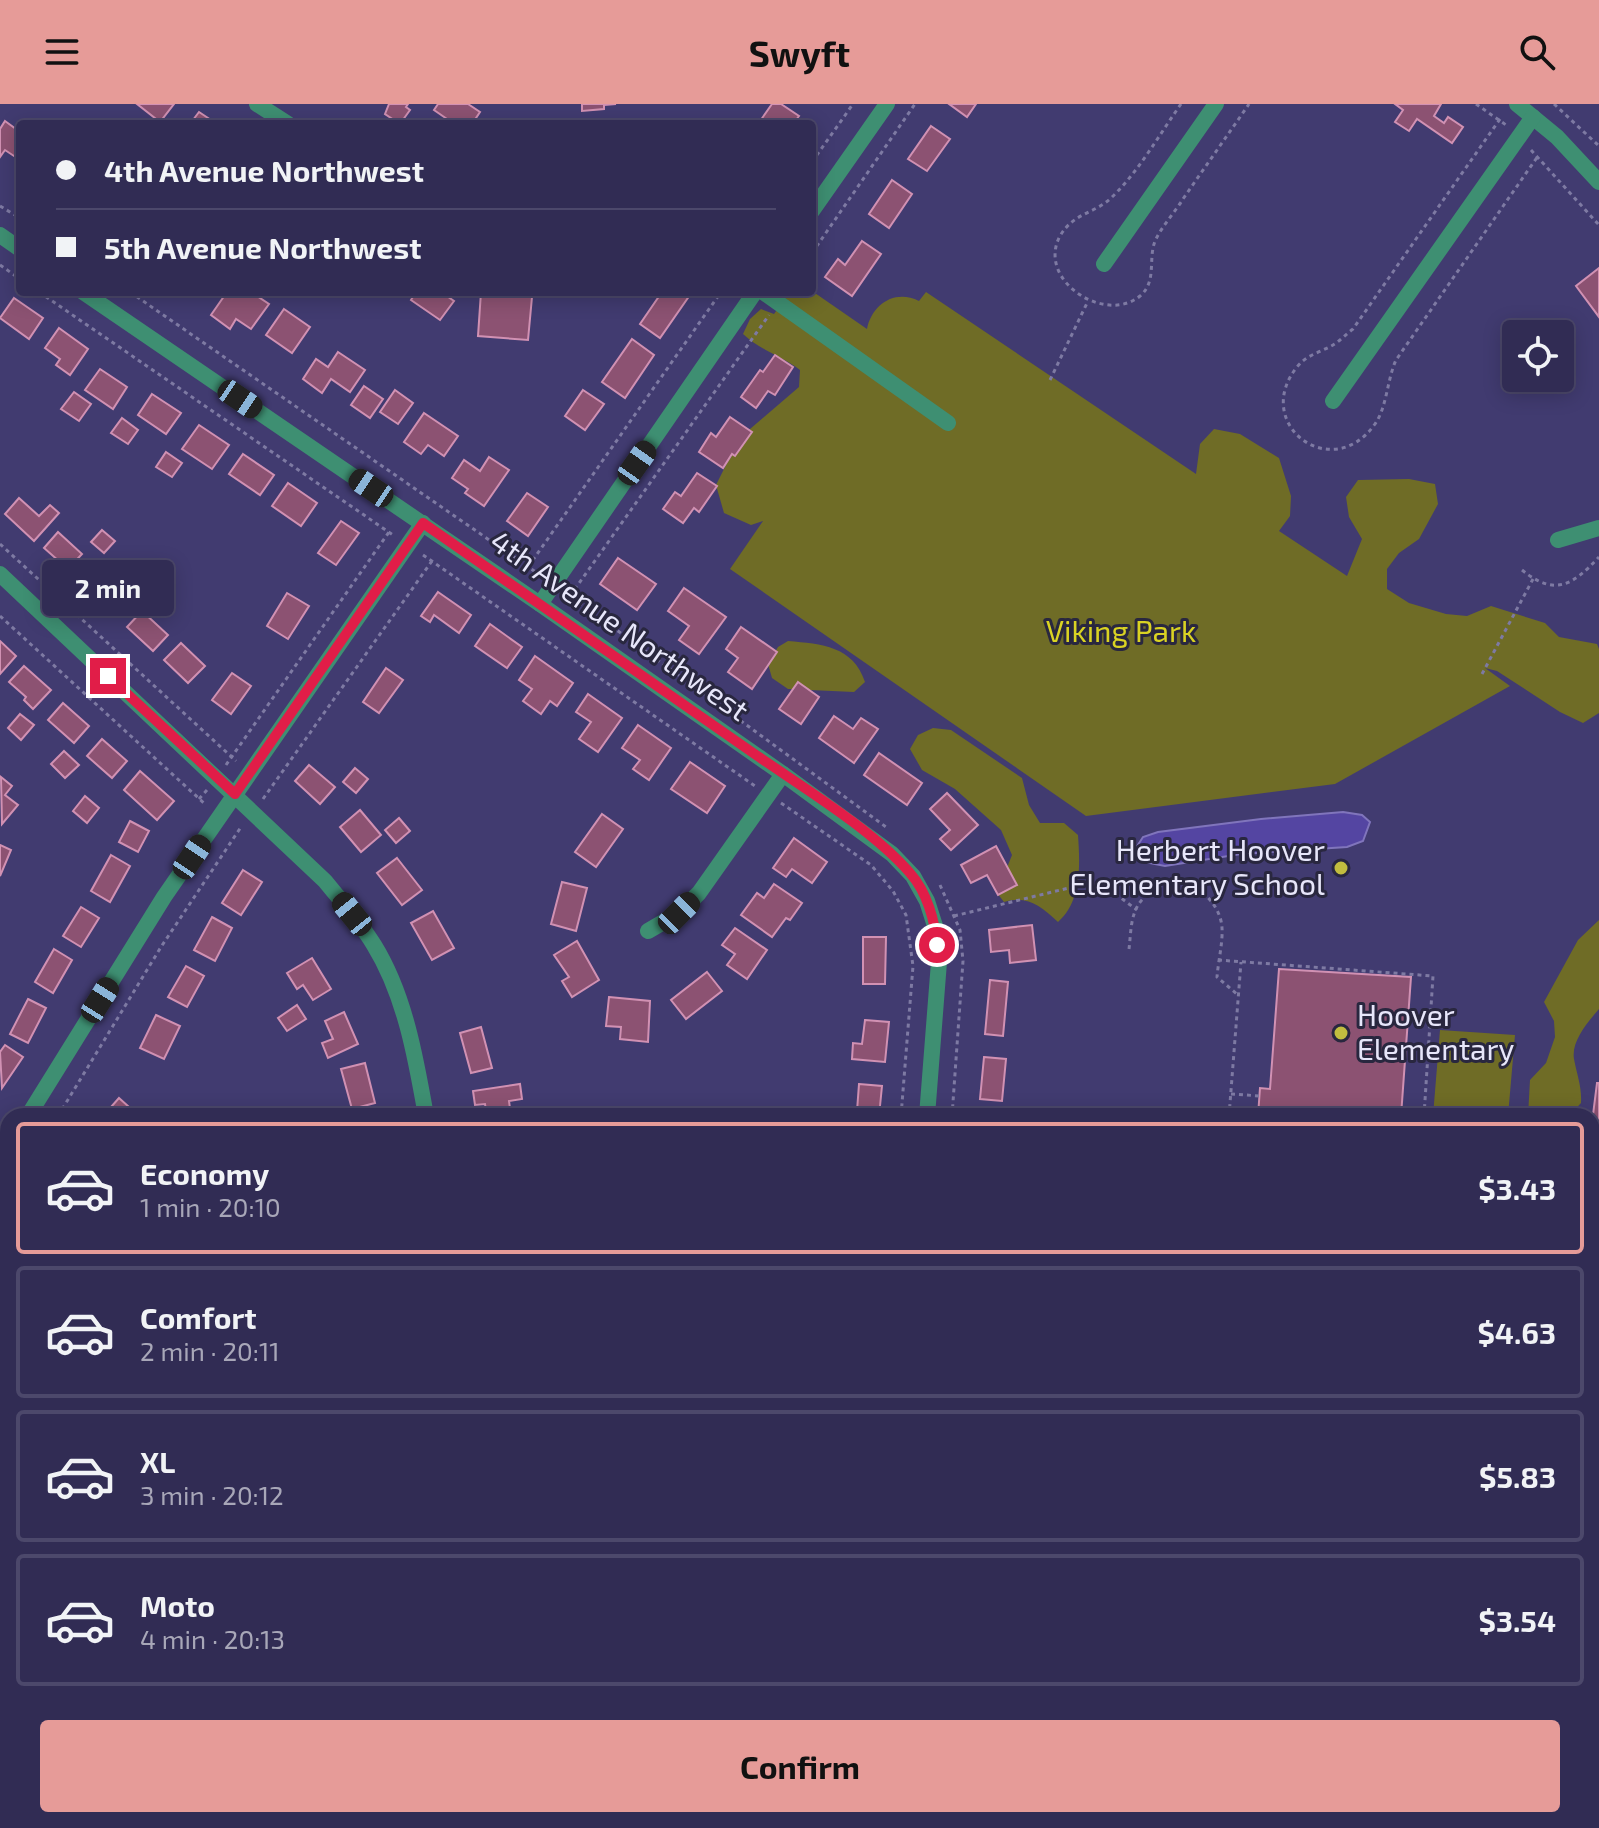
<!DOCTYPE html>
<meta charset="utf-8">
<style>
body{margin:0;font-family:"Exo 2",sans-serif;background:#39345a;color:#f1f3f6;height:100vh;display:flex;flex-direction:column;font-size:30px;white-space:nowrap}
*{box-sizing:border-box;margin:0}
p{font-size:26px;color:#a8a7b8}
.icon{flex:none;width:44px;height:44px;fill:none;stroke:currentColor;stroke-width:2;stroke-linecap:round;stroke-linejoin:round}
.map{position:relative;flex:1;overflow:hidden}
.sheet{position:absolute;left:0px;top:1004px;width:1600px;height:720px;display:flex;flex-direction:column;background:#312c54;border-radius:24px 24px 0 0;box-shadow:0 4px 20px #0003,0 0 0 2px #4c486b}
.sheet>*{flex:none}
.top-card{position:absolute;left:16px;top:16px;width:800px;height:176px;border-radius:8px;box-shadow:0 4px 20px #0003,0 0 0 2px #4c486b;display:grid;align-content:center;height:176px;padding:0 40px;background:#312c54}
.tools{position:absolute;left:1502px;top:216px;display:grid;gap:16px}
.tools a{display:grid;place-items:center;width:72px;height:72px;border-radius:8px;background:#312c54;box-shadow:0 4px 20px #0003,0 0 0 2px #4c486b;font-size:40px}
.end{position:absolute;width:36px;height:36px;margin:-18px;border:10px solid #e11d48;background:#fff;box-shadow:0 0 0 4px #fff}
.from{border-radius:50%}
.bubble{position:absolute;height:56px;border-radius:8px;background:#312c54;box-shadow:0 4px 20px #0003,0 0 0 2px #4c486b;font-size:26px;font-weight:700;line-height:56px;text-align:center}
.car{position:absolute;width:24px;height:48px;margin:-24px -12px;border-radius:10px;box-shadow:0 0 6px 2px #0007;background:linear-gradient(#222 24%,#8ab4d8 0 40%,#222 0 76%,#8ab4d8 0 86%,#222 0)}
.top-card b{display:flex;align-items:center;gap:28px;height:76px;font-size:30px}
.top-card b+b{border-top:2px solid #4c486b}
.top-card i{width:20px;height:20px;background:#f1f3f6}
ul{padding:14px 0 0;list-style:none}
li{display:flex;align-items:center;gap:24px;height:132px;margin:0 16px 12px;padding:0 24px;border:4px solid #4c486b;border-radius:8px}
li div{flex:1}
li b{display:block;font-size:30px}
li em{font-style:normal;font-weight:700}
li.selected{border-color:#e69b98}
li>.icon{width:72px;height:72px;stroke-width:1.5}
.cta{display:flex;gap:16px;margin-top:auto;padding:16px 40px}
.cta a{flex:1;height:92px;border-radius:8px;background:#e69b98;color:#111;font-size:32px;font-weight:700;line-height:92px;text-align:center}
header{display:flex;justify-content:space-between;align-items:center;height:104px;padding:0 40px;background:#e69b98;color:#111;font-size:36px;font-weight:700}
.map>svg:first-child{display:block}
.green{fill:#6f6c26}
.water{fill:#5445a2;stroke:#8075bc;stroke-width:2}
.building{fill:#8c5272;stroke:#d191b3;stroke-width:2}
.lines{fill:none;stroke-linecap:round;stroke-linejoin:round}
.path{stroke:#7e7aa3;stroke-width:3;stroke-dasharray:4 4;stroke-linecap:butt}
.street{stroke:#3e8f72;stroke-width:16}
.secondary{stroke:#16b88b;stroke-width:16}
.route{stroke:#e11d48;stroke-width:10}
.poi-dot{fill:#c2bd3f;stroke:#29273f;stroke-width:3}
.labels{text-anchor:middle;stroke-width:6;stroke-linejoin:round;paint-order:stroke}
.street-label{font-size:30px;fill:#e7e6fa;stroke:#29273f}
.park-label{font-size:30px;fill:#dad323;stroke:#29273f}
.poi-label{font-size:30px;fill:#e7e6fa;stroke:#29273f;text-anchor:end}
</style>
<header><svg class="icon" aria-label="menu" viewBox="0 0 24 24"><path d="M4 6h16M4 12h16M4 18h16"/></svg>Swyft<svg class="icon" aria-label="search" viewBox="0 0 24 24"><circle cx="10" cy="10" r="6"/><path d="M15 15l6 6"/></svg></header>
<div class="map">
<svg width="1599" height="1724" viewBox="0 0 1599 1724">
<rect width="100%" height="100%" fill="#413b70"/>
<g class="green">
<path d="M812 187 867 225C872 200 895 185 919 197L926 188 1196 370 1200 340 1214 325 1240 330 1279 354 1291 392 1290 412 1279 427 1347 472 1362 435 1349 413 1346 393 1358 376 1409 375 1435 380 1438 400 1419 435 1399 449 1387 465V485L1409 499 1446 510 1467 512 1491 502 1545 519 1559 533 1597 540 1599 545V609L1583 619 1560 608 1497 567 1485 564 1510 582 1335 680 1086 712 730 465 763 417 751 421 724 409 716 381 727 359 750 325 799 283 800 266C781 252 760 246 743 230L750 215 761 205 774 210 790 188Z"/>
<path d="M788 537C822 540 853 542 865 578L854 588 788 585 772 574 768 560 778 543Z"/>
<path d="M933 624 951 626 1022 674 1029 701 1040 719H1064L1078 731C1080 760 1082 797 1058 818 1040 802 1028 791 1004 798L994 785 1004 771 1012 751 1001 726 955 685 922 666 910 645 918 631Z"/>
<path d="M1599 816V905C1588 918 1571 937 1574 955 1577 971 1582 983 1581 999L1569 1012H1528L1530 976 1546 959 1555 933 1554 917 1544 898 1578 836Z"/>
<polygon points="1440,926 1515,931 1508,1012 1433,1012"/>
<polygon points="83,1716 175,1716 171,1724 82,1724"/>
<polygon points="258,1716 364,1716 363,1724 255,1724"/>
<polygon points="508,1716 643,1716 654,1724 507,1724"/>
<polygon points="1010,1716 1150,1716 1151,1724 1015,1724"/>
<polygon points="1213,1716 1508,1716 1512,1724 1209,1724"/>
</g>
<polygon class="water" points="1343,708 1362,711 1370,718 1363,737 1347,743 1241,750 1165,762 1139,757 1136,744 1143,733 1158,728 1261,715"/>
<g class="building">
<polygon points="137,0 174,0 160,18"/>
<polygon points="389,0 408,0 406,3 410,6 400,20 385,10"/>
<polygon points="438,0 468,0 480,8 472,20 444,20 447,15 434,6"/>
<polygon points="582,0 616,0 604,1 604,5 582,7"/>
<polygon points="772,0 781,0 799,12 793,20 758,20"/>
<polygon points="949,0 976,0 967,13"/>
<polygon points="1395,0 1441,0 1434,12 1444,19 1448,13 1463,23 1452,39 1417,15 1409,27 1395,18 1403,6"/>
<polygon points="199,8 217,20 190,20"/>
<polygon points="5,17 20,28 20,56 5,46 0,53 0,25"/>
<polygon points="931,22 950,35 927,67 908,55"/>
<polygon points="892,76 912,90 889,124 869,110"/>
<polygon points="862,137 881,150 852,192 825,173 838,155 845,161"/>
<polygon points="1599,164 1599,213 1576,182"/>
<polygon points="227,188 251,188 269,200 251,225 236,215 230,225 211,211"/>
<polygon points="416,188 441,188 454,197 440,216 411,196"/>
<polygon points="481,188 507,188 507,191 532,193 528,236 478,232"/>
<polygon points="662,188 692,188 660,234 640,220"/>
<polygon points="14,194 43,214 29,235 0,214"/>
<polygon points="284,205 310,223 292,249 266,231"/>
<polygon points="59,224 88,245 70,271 56,261 60,255 45,244"/>
<polygon points="632,235 654,251 625,294 602,278"/>
<polygon points="338,248 365,266 350,288 331,275 322,289 303,275 316,255 328,263"/>
<polygon points="775,251 793,263 775,291 768,287 756,304 741,293 760,266 763,268"/>
<polygon points="100,265 127,283 113,305 85,286"/>
<polygon points="364,282 383,295 370,314 351,301"/>
<polygon points="395,286 413,299 398,320 380,308"/>
<polygon points="583,286 604,300 585,326 565,312"/>
<polygon points="74,288 91,300 79,317 61,305"/>
<polygon points="152,290 181,309 166,330 138,311"/>
<polygon points="424,309 458,332 444,352 428,341 421,350 404,338"/>
<polygon points="730,313 752,328 735,352 732,350 723,364 699,348 711,329 716,333"/>
<polygon points="122,314 138,326 128,340 111,329"/>
<polygon points="199,321 229,341 212,365 182,345"/>
<polygon points="166,348 182,359 172,373 156,363"/>
<polygon points="243,350 274,371 260,391 229,370"/>
<polygon points="489,353 509,366 484,402 465,389 468,385 452,374 464,356 480,367"/>
<polygon points="697,369 717,382 699,408 694,404 683,419 663,405 675,388 681,392"/>
<polygon points="288,379 317,399 301,422 272,402"/>
<polygon points="527,389 548,403 528,432 507,417"/>
<polygon points="19,394 39,412 50,401 59,409 34,437 5,410"/>
<polygon points="341,417 359,429 336,461 318,449"/>
<polygon points="102,426 115,437 104,449 91,438"/>
<polygon points="58,428 82,450 68,465 44,444"/>
<polygon points="618,454 656,480 637,506 600,480"/>
<polygon points="100,467 127,492 112,508 85,484"/>
<polygon points="684,484 726,513 699,550 679,536 689,522 668,507"/>
<polygon points="438,488 471,511 459,529 434,511 430,518 421,512"/>
<polygon points="287,489 309,502 288,535 267,522"/>
<polygon points="142,507 168,531 153,547 127,523"/>
<polygon points="490,520 522,543 507,564 475,542"/>
<polygon points="741,523 777,548 752,585 728,568 738,554 726,545"/>
<polygon points="0,537 16,552 0,570"/>
<polygon points="181,539 205,562 188,579 164,556"/>
<polygon points="535,552 573,579 557,602 550,597 541,610 523,597 532,585 519,576"/>
<polygon points="24,562 51,586 33,605 24,596 26,593 9,578"/>
<polygon points="386,564 403,576 379,609 363,598"/>
<polygon points="232,569 251,582 231,610 212,596"/>
<polygon points="798,578 819,593 801,620 779,605"/>
<polygon points="588,590 622,614 598,648 579,635 591,618 576,608"/>
<polygon points="63,599 89,622 74,639 48,616"/>
<polygon points="20,610 34,621 21,636 8,624"/>
<polygon points="834,612 853,625 861,614 878,625 854,659 819,634"/>
<polygon points="638,621 671,644 649,676 633,665 640,656 622,644"/>
<polygon points="102,635 127,657 112,674 87,652"/>
<polygon points="64,647 79,661 65,674 51,660"/>
<polygon points="879,649 922,679 907,701 864,671"/>
<polygon points="690,658 725,682 707,709 671,685"/>
<polygon points="309,661 335,683 320,700 295,677"/>
<polygon points="355,664 368,675 356,689 343,678"/>
<polygon points="140,667 174,697 157,716 124,686"/>
<polygon points="1,673 12,682 5,691 18,701 2,720"/>
<polygon points="947,689 978,721 951,746 940,735 950,726 930,705"/>
<polygon points="85,692 99,704 87,719 73,707"/>
<polygon points="360,706 381,731 361,748 340,723"/>
<polygon points="602,710 623,725 596,763 575,748"/>
<polygon points="399,714 410,727 396,739 385,726"/>
<polygon points="130,717 149,727 138,748 119,738"/>
<polygon points="794,734 827,758 812,779 792,765 786,773 773,764"/>
<polygon points="0,741 11,746 0,772"/>
<polygon points="996,742 1017,781 998,791 987,771 971,779 961,761"/>
<polygon points="111,751 130,762 110,798 91,787"/>
<polygon points="397,754 422,786 402,801 377,769"/>
<polygon points="243,766 262,778 241,811 222,799"/>
<polygon points="562,778 587,784 576,827 551,820"/>
<polygon points="774,780 802,799 790,816 786,814 772,833 741,811 757,789 764,794"/>
<polygon points="81,803 99,814 81,843 63,832"/>
<polygon points="433,807 454,844 432,856 411,819"/>
<polygon points="212,813 232,824 215,857 194,846"/>
<polygon points="1032,821 1036,856 1010,859 1009,846 991,848 989,826"/>
<polygon points="735,824 767,846 747,875 727,861 735,850 722,841"/>
<polygon points="863,833 886,833 885,880 863,880"/>
<polygon points="577,837 599,876 572,893 562,877 569,873 554,851"/>
<polygon points="54,845 72,856 53,889 35,878"/>
<polygon points="312,854 331,885 313,896 303,881 297,885 287,869"/>
<polygon points="186,862 204,872 187,903 168,893"/>
<polygon points="1279,865 1411,873 1401,1012 1258,1012 1260,984 1270,985"/>
<polygon points="707,868 722,887 686,915 671,896"/>
<polygon points="990,876 1008,878 1003,932 985,930"/>
<polygon points="609,893 650,897 648,938 620,935 621,923 606,922"/>
<polygon points="28,895 46,904 28,939 10,930"/>
<polygon points="297,901 306,915 287,927 278,914"/>
<polygon points="344,908 358,940 328,954 322,939 333,935 325,917"/>
<polygon points="156,911 180,922 164,955 140,944"/>
<polygon points="865,916 889,918 885,958 852,955 853,939 862,940"/>
<polygon points="481,923 492,964 471,969 460,929"/>
<polygon points="5,941 23,953 2,984 0,948"/>
<polygon points="984,953 1006,955 1002,997 980,995"/>
<polygon points="365,959 375,999 352,1005 341,965"/>
<polygon points="1597,979 1599,979 1599,1020 1592,1019"/>
<polygon points="520,980 522,995 509,997 511,1012 487,1012 485,1000 475,1001 473,987"/>
<polygon points="859,980 882,982 879,1012 844,1012 845,1006 857,1007"/>
<polygon points="119,994 139,1012 103,1012"/>
<polygon points="1599,1246 1599,1273 1592,1274 1592,1247"/>
<polygon points="1592,1390 1599,1390 1599,1413 1592,1414"/>
<polygon points="1592,1582 1599,1591 1599,1623 1592,1628"/>
<polygon points="8,1643 8,1670 1,1680 0,1650 2,1652"/>
<polygon points="358,1716 373,1716 385,1724 352,1724"/>
<polygon points="450,1716 476,1716 469,1721 471,1724 456,1724"/>
<polygon points="727,1716 772,1716 773,1718 749,1721 749,1724 728,1724"/>
<polygon points="1558,1716 1585,1716 1584,1724 1557,1724"/>
</g>
<g class="lines">
<g class="path">
<path d="M1181 0C1159 31 1139 67 1112 93 1095 110 1074 108 1060 132 1036 176 1105 221 1140 192 1158 177 1147 153 1156 135 1163 121 1175 108 1183 95 1205 63 1227 32 1249 0"/>
<polyline points="1476,0 1506,21"/>
<polyline points="1554,0 1599,42"/>
<path d="M1500 15 1353 225C1346 230 1340 237 1333 241 1321 248 1306 251 1297 263 1251 320 1332 381 1375 320 1387 303 1387 276 1396 256L1538 52"/>
<polyline points="1531,46 1599,121"/>
<polyline points="812,58 853,0"/>
<polyline points="0,102 20,114"/>
<polyline points="812,149 915,0"/>
<polyline points="0,161 20,175"/>
<polyline points="39,188 393,431"/>
<polyline points="130,188 540,471"/>
<polyline points="1050,276 1088,197"/>
<polyline points="0,440 236,657"/>
<polyline points="423,451 755,682"/>
<polyline points="528,463 721,188"/>
<path d="M1522 466C1555 493 1573 481 1599 453"/>
<polyline points="566,489 886,723"/>
<polyline points="570,492 769,211"/>
<polyline points="0,512 206,701"/>
<polyline points="1482,570 1533,475"/>
<polyline points="226,661 389,428"/>
<polyline points="199,695 207,686"/>
<polyline points="263,695 432,457"/>
<polyline points="781,699 871,761 893,787 906,811 913,862 901,1012"/>
<polyline points="940,781 960,826 963,857 952,1012"/>
<polyline points="954,812 1085,780 1105,782 1137,806"/>
<path d="M1129 845C1131 830 1130 810 1141 797 1148 788 1166 777 1178 778 1200 780 1221 802 1222 824 1223 838 1218 859 1217 873L1238 891"/>
<polyline points="1218,856 1433,872 1424,1012"/>
<polyline points="1231,990 1260,992"/>
<polyline points="58,1012 161,843 241,723"/>
<polyline points="1229,1012 1241,858"/>
<polyline points="1592,1045 1599,1044"/>
<polyline points="1592,1300 1599,1300"/>
<polyline points="1592,1371 1599,1371"/>
<polyline points="1592,1642 1599,1644"/>
<polyline points="1592,1667 1599,1664"/>
<polyline points="878,1716 880,1724"/>
<polyline points="932,1716 934,1724"/>
<polyline points="1533,1716 1538,1724"/>
</g>
<g class="street">
<polyline points="257,0 288,20"/>
<polyline points="1517,0 1557,33 1599,78"/>
<polyline points="812,107 887,0"/>
<polyline points="0,131 20,145"/>
<polyline points="1104,160 1216,0"/>
<polyline points="83,188 540,500 783,670 892,750 913,772 927,797 936,825 939,858 927,1012"/>
<polyline points="763,188 948,319"/>
<polyline points="1333,297 1533,13"/>
<polyline points="1558,436 1599,424"/>
<path d="M0 470 325 777C342 798 360 818 374 841 405 891 416 955 426 1012"/>
<polyline points="540,500 755,188"/>
<polyline points="648,827 679,809 699,789 783,670"/>
<polyline points="28,1012 164,793 423,419"/>
<polyline points="0,1044 8,1035"/>
<polyline points="1592,1425 1599,1424"/>
<polyline points="0,1437 8,1450"/>
<polyline points="904,1716 907,1724"/>
</g>
<g class="secondary">
<polyline points="1592,1336 1599,1335"/>
<polyline points="0,1493 8,1487"/>
</g>
</g>
<g class="lines">
<path class="route" d="M108 572 235 690 423 419C531 494 639 569 746 644 797 680 870 723 910 769 927 788 935 817 937 841"/>
</g>
<g class="poi-dot">
<circle cx="1341" cy="764" r="8"/>
<circle cx="1341" cy="929" r="8"/>
</g>
<g class="labels">
<g class="street-label">
<text transform="translate(619 522) rotate(35)" y="10">4th Avenue Northwest</text>
</g>
<g class="park-label">
<text x="1121" y="538">Viking Park</text>
</g>
<g class="poi-label">
<text x="1325" y="757">Herbert Hoover<tspan x="1325" dy="34">Elementary School</tspan></text>
<text x="1357" y="922" text-anchor="start">Hoover<tspan x="1357" dy="34">Elementary</tspan></text>
</g>
</g>
</svg>
<div class="tools">
<a><svg class="icon" aria-label="locate" viewBox="0 0 24 24"><circle cx="12" cy="12" r="6"/><path d="M12 2v4M12 18v4M2 12h4M18 12h4"/></svg></a>
</div>
<i class="end from" style="left:937px;top:841px"></i>
<i class="end" style="left:108px;top:572px"></i>
<div class="bubble" style="left:42px;top:456px;width:132px">2 min</div>
<i class="car" style="left:240px;top:295px;rotate:124deg"></i>
<i class="car" style="left:637px;top:359px;rotate:35deg"></i>
<i class="car" style="left:371px;top:384px;rotate:304deg"></i>
<i class="car" style="left:192px;top:753px;rotate:34deg"></i>
<i class="car" style="left:679px;top:809px;rotate:45deg"></i>
<i class="car" style="left:352px;top:810px;rotate:321deg"></i>
<i class="car" style="left:100px;top:896px;rotate:32deg"></i>
<div class="top-card">
<b><i class="from"></i>4th Avenue Northwest</b>
<b><i></i>5th Avenue Northwest</b>
</div>
<section class="sheet">
<ul>
<li class="selected"><svg class="icon" aria-label="car" viewBox="0 0 24 24"><path d="M5 17H2v-5l4-1 3-4h7l3 4 3 1v5h-3M9 17h6M6 11h13"/><circle cx="7" cy="17" r="2"/><circle cx="17" cy="17" r="2"/></svg><div><b>Economy</b><p>1 min · 20:10</p></div><em>$3.43</em></li>
<li><svg class="icon" aria-label="car" viewBox="0 0 24 24"><path d="M5 17H2v-5l4-1 3-4h7l3 4 3 1v5h-3M9 17h6M6 11h13"/><circle cx="7" cy="17" r="2"/><circle cx="17" cy="17" r="2"/></svg><div><b>Comfort</b><p>2 min · 20:11</p></div><em>$4.63</em></li>
<li><svg class="icon" aria-label="car" viewBox="0 0 24 24"><path d="M5 17H2v-5l4-1 3-4h7l3 4 3 1v5h-3M9 17h6M6 11h13"/><circle cx="7" cy="17" r="2"/><circle cx="17" cy="17" r="2"/></svg><div><b>XL</b><p>3 min · 20:12</p></div><em>$5.83</em></li>
<li><svg class="icon" aria-label="car" viewBox="0 0 24 24"><path d="M5 17H2v-5l4-1 3-4h7l3 4 3 1v5h-3M9 17h6M6 11h13"/><circle cx="7" cy="17" r="2"/><circle cx="17" cy="17" r="2"/></svg><div><b>Moto</b><p>4 min · 20:13</p></div><em>$3.54</em></li>
</ul>
<div class="cta"><a>Confirm</a></div>
</section>
</div>
